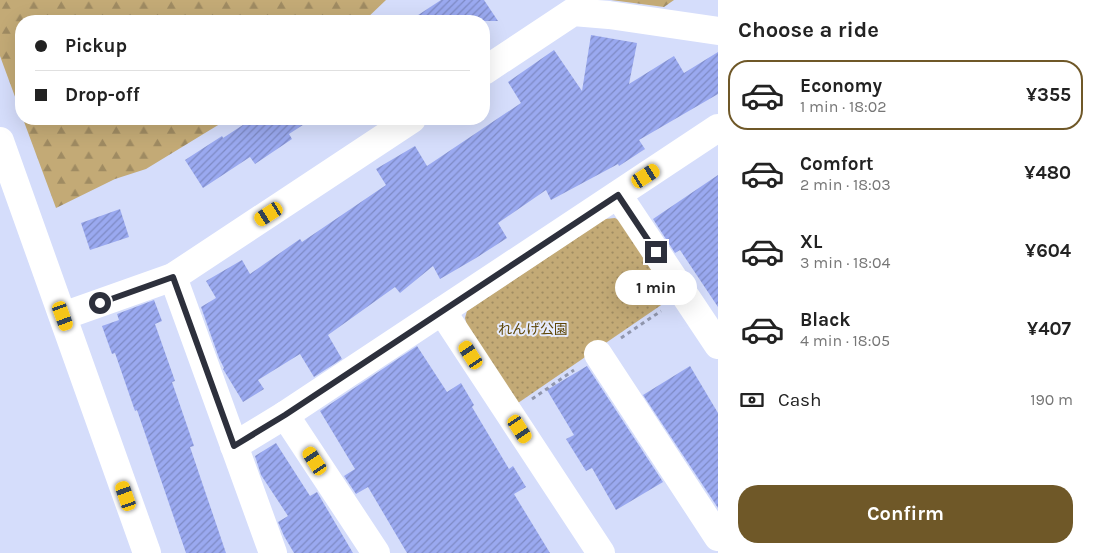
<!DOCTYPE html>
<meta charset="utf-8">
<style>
body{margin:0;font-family:Karla,"Noto Sans JP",sans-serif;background:#f6f6f6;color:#222;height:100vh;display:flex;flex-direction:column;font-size:19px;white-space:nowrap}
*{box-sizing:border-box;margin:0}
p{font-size:16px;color:#767676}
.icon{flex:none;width:28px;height:28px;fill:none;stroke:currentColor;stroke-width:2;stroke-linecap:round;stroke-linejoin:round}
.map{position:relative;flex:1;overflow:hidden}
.sheet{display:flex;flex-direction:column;background:#fff;width:375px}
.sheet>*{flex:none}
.guide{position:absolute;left:15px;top:15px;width:475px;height:110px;border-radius:20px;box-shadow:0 5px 20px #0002;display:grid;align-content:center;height:110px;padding:0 20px;background:#fff}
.end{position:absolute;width:22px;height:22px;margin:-11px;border:6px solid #2d303c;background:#fff;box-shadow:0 0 0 2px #fff}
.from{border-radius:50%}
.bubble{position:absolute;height:35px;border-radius:18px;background:#fff;box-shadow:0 5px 20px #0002;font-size:16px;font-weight:700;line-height:35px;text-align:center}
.car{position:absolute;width:15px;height:30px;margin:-15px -8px;border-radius:6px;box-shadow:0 0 4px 1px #0007;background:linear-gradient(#f5c518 24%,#345 0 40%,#f5c518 0 76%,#345 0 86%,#f5c518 0)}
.guide b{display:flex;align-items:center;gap:18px;height:48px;font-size:19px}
.guide b+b{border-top:1px solid #e0e0e0}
.guide i{width:12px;height:12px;background:#222}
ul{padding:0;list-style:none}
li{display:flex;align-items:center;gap:15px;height:70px;margin:0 10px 8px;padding:0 10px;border:2px solid transparent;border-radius:20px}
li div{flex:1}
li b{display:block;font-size:19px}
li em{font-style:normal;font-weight:700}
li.active{border-color:#6f5828}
li>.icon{width:45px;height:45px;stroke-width:1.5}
h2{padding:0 20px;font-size:22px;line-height:60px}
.pay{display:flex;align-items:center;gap:12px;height:55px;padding:0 20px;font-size:19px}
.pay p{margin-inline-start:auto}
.action{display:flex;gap:10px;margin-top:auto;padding:10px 20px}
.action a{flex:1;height:58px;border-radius:20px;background:#6f5828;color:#fff;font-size:20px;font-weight:700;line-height:58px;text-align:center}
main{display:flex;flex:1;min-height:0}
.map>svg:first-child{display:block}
.forest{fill:url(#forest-firs)}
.park{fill:url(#park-dots)}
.building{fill:url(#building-hatch)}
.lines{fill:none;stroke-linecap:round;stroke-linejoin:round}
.path{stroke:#9197ae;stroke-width:3;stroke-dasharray:4 4;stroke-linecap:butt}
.minor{stroke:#fff;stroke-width:28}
.route{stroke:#2d303c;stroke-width:6}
.labels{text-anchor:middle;stroke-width:4;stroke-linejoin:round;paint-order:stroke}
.park-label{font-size:14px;fill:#5e4607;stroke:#e6ebfd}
</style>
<main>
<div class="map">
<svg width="718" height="553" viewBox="0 0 718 553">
<defs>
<pattern id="forest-firs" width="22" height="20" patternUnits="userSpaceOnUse" patternTransform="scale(1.25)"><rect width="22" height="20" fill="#c3aa76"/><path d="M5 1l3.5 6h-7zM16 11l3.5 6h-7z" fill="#9f8b62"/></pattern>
<pattern id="park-dots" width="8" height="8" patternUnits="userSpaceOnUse" patternTransform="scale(1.25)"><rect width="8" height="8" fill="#c3aa76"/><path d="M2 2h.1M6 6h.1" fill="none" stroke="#9f8b62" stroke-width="1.8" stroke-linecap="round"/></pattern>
<pattern id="building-hatch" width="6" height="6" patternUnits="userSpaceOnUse" patternTransform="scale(1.25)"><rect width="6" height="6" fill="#9aa9f0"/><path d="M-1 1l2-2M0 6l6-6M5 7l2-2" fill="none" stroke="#7e8ac4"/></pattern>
</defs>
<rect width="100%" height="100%" fill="#d5ddfb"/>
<g class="forest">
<polygon points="0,0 386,0 364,21 21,21 21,113 0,56"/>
<polygon points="611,0 674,0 664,7"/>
<polygon points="23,119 228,119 146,169 115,179 56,208"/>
</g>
<polygon class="park" points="615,218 620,221 670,299 518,403 467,326 465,318 467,311 605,219"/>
<g class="building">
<polygon points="441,0 484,0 498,21 409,21"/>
<polygon points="591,35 637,43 629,84 674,56 684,73 718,52 718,94 639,140 645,149 619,166 618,164 551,200 546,190 498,223 507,238 476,258 440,279 433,266 400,293 395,287 328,335 342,359 314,377 300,354 258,380 264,389 243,402 223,369 224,368 219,358 201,307 216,298 206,281 242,260 250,274 300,239 302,242 386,185 376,169 415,146 427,166 521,103 508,82 554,50 582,91"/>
<polygon points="252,119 312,119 289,134 292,139 255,164 250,157 203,188 185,160 222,136 223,138"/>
<polygon points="718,175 718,307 680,250 675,253 653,219"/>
<polygon points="120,209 129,237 90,250 81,223"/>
<polygon points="154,300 162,321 155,324 175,381 172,382 194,446 190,447 226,553 186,553 137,410 135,411 115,353 112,354 102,326 119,320 117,314"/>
<polygon points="417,346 447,392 461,383 474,405 472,407 509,469 513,466 526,487 514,494 550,553 407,553 368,487 356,494 344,476 355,469 320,411"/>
<polygon points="587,366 663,482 616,510 592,468 586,471 566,439 574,435 547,390"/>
<polygon points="690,366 718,413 718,508 643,395"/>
<polygon points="276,443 310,496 317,492 353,553 294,553 284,536 278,522 288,516 261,475 255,456"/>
</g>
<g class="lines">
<g class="path">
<polyline points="621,338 661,311"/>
<polyline points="532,399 574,370"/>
</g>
<g class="minor">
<polyline points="484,71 573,12 609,15 718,31"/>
<polyline points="0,141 147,553"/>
<polyline points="618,195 718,345"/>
<polyline points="173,277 273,553"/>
<polyline points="442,311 601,553"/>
<polyline points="63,316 173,277 412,119"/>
<polyline points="598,354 718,537"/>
<polyline points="234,446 285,415"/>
<polyline points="376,553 285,415 718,128"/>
</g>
</g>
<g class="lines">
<polyline class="route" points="100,303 173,277 234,446 285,415 618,195 656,252"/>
</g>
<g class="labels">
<g class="park-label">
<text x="533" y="334">れんげ公園</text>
</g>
</g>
</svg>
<i class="end from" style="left:100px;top:303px"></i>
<i class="end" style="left:656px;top:252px"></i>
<div class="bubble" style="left:615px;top:270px;width:82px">1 min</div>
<i class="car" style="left:646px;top:176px;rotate:57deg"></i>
<i class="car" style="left:269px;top:214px;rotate:237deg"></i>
<i class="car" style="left:63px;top:316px;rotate:160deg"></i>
<i class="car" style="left:471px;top:355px;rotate:327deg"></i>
<i class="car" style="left:520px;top:429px;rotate:147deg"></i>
<i class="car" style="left:315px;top:461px;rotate:327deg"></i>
<i class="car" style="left:126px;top:496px;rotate:341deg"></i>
<div class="guide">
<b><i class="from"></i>Pickup</b>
<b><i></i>Drop-off</b>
</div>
</div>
<section class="sheet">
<h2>Choose a ride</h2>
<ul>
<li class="active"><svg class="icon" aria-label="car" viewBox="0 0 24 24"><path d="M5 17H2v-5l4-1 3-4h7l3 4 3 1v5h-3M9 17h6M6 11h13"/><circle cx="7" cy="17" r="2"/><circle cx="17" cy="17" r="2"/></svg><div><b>Economy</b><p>1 min · 18:02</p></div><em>¥355</em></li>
<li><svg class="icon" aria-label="car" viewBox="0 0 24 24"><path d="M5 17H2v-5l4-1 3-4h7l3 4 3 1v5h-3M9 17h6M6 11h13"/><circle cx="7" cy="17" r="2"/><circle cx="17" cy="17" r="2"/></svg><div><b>Comfort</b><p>2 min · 18:03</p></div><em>¥480</em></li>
<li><svg class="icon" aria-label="car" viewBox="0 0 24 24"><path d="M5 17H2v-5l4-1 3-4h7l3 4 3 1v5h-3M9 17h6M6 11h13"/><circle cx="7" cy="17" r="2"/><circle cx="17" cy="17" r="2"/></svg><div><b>XL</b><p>3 min · 18:04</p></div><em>¥604</em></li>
<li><svg class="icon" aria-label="car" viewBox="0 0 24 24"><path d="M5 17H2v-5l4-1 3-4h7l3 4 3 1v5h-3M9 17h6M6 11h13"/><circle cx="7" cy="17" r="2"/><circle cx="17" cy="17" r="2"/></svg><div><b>Black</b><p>4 min · 18:05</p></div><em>¥407</em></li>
</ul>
<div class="pay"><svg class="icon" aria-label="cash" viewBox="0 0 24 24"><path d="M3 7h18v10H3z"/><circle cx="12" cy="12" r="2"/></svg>Cash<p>190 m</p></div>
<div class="action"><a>Confirm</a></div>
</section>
</main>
